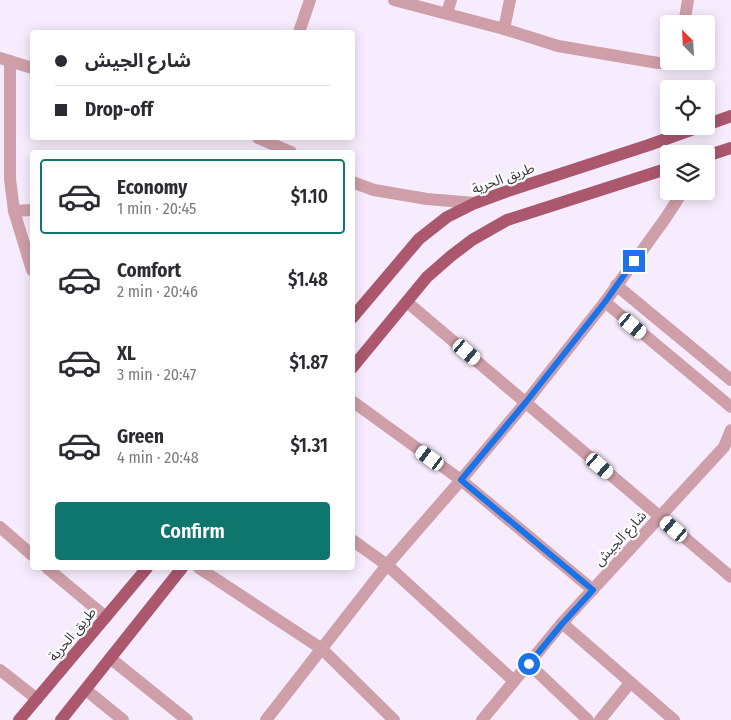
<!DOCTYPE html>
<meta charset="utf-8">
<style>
body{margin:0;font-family:"Fira Sans Condensed","Noto Sans Arabic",sans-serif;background:#f2f2f3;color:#2b2b33;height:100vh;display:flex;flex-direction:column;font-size:19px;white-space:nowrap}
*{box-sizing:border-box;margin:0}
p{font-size:16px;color:#7c7c81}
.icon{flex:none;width:28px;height:28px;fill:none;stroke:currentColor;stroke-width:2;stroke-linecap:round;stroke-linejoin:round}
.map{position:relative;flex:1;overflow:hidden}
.sheet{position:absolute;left:30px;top:150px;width:325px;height:420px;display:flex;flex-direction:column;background:#fff;border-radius:5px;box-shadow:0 2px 12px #0003}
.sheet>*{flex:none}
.banner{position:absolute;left:30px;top:30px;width:325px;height:110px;border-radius:5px;box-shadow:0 2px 12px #0003;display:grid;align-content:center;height:110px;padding:0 25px;background:#fff}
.needle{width:32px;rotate:336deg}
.fabs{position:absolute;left:660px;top:15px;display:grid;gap:10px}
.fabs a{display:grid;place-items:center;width:55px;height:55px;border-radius:5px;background:#fff;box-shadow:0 2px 12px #0003;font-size:25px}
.end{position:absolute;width:22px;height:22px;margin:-11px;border:6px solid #1a73e8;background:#fff;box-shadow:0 0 0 2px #fff}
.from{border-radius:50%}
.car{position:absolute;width:15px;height:30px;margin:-15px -8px;border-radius:6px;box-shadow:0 0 4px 1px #0007;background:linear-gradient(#fff 24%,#345 0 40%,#fff 0 76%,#345 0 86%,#fff 0)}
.banner b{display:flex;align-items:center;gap:18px;height:48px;font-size:19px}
.banner b+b{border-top:1px solid #e1e1e2}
.banner i{width:12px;height:12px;background:#2b2b33}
ul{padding:9px 0 0;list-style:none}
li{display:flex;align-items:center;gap:15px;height:75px;margin:0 10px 8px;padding:0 15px;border:2px solid transparent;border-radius:5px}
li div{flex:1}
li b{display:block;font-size:19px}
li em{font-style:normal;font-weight:600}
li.on{border-color:#0f766e}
li>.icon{width:45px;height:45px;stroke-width:1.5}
.button{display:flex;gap:10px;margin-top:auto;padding:10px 25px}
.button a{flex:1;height:58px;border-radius:5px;background:#0f766e;color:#fff;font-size:20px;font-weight:600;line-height:58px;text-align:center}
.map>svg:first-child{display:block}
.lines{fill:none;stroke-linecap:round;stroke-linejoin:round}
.minor{stroke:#cf9fa9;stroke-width:12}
.major{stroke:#ab576e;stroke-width:12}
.route{stroke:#1a73e8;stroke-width:6}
.labels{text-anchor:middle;stroke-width:4.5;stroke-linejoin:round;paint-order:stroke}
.street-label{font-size:14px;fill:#3b363e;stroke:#fefefe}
</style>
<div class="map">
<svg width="731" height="720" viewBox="0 0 731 720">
<rect width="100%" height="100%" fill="#f7ecfd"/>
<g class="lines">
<g class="minor">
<polyline points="394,0 504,29 558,46 658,63 665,63 669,61"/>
<polyline points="447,13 451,0"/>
<polyline points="684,24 688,0"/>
<polyline points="504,29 510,0"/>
<polyline points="299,32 310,0"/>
<polyline points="0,58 32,68"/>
<polyline points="10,61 10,179 14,211 32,270"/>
<polyline points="258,138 291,152"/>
<polyline points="352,182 374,190 427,199 475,203"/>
<polyline points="14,211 32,210"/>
<polyline points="616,285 731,380"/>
<polyline points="407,302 731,577"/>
<polyline points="605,302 731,407"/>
<polyline points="352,401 461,480 593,590"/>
<polyline points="0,527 32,555"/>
<polyline points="352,540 387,565 514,681"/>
<polyline points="47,568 106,617"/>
<polyline points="199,568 322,649 394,720"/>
<polyline points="562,623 674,720"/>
<polyline points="110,658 187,720"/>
<polyline points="529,664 588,720"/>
<polyline points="0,670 37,699"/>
<polyline points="86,690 123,720"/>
<polyline points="266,720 387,565 461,480 526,402 605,302 665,219 683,191"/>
<polyline points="482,720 562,623 724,447 731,430"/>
<polyline points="600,720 630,683"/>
</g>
<g class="major">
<polyline points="706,125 731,116"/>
<polyline points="706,156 731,148"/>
<polyline points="352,318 419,239 447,217 475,203 505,192 649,145 702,126"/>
<polyline points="352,368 427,277 451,256 472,240 507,220 669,168"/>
<polyline points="19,720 147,568"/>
<polyline points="61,720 182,568"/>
</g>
</g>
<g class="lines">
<polyline class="route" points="529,664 562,624 593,590 461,480 526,402 605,302 634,261"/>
</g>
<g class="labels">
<g class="street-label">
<text transform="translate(503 178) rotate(-20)" y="5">طريق الحرية</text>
<text transform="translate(620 538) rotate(-47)" y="5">شارع الجيش</text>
<text transform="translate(72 634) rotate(-50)" y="5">طريق الحرية</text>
</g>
</g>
</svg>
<div class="fabs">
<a><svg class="needle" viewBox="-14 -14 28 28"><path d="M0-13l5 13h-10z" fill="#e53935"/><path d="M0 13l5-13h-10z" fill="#7c7c81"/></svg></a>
<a><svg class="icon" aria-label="locate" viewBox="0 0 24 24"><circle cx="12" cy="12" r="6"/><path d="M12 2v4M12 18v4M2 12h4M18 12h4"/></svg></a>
<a><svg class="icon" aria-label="layers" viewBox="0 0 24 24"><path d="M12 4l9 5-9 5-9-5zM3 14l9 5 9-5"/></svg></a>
</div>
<i class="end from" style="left:529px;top:664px"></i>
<i class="end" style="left:634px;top:261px"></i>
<i class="car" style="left:633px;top:326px;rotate:130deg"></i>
<i class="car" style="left:467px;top:352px;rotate:130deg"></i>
<i class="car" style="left:430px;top:458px;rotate:306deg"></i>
<i class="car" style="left:600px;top:466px;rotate:131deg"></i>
<i class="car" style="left:674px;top:529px;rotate:310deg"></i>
<div class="banner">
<b><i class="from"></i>شارع الجيش</b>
<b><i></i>Drop-off</b>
</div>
<section class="sheet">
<ul>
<li class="on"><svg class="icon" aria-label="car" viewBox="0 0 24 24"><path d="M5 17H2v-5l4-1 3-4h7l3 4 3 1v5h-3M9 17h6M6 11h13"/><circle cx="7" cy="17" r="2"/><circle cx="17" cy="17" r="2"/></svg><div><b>Economy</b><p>1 min · 20:45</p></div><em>$1.10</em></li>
<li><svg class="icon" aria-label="car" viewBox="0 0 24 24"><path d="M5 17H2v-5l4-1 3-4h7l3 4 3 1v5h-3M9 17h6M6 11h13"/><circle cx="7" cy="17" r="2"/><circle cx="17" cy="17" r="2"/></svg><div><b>Comfort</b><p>2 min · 20:46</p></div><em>$1.48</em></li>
<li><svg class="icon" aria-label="car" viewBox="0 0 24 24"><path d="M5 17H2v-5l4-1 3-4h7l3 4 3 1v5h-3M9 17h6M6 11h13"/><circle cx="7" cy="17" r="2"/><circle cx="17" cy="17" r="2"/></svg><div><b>XL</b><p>3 min · 20:47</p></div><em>$1.87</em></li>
<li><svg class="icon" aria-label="car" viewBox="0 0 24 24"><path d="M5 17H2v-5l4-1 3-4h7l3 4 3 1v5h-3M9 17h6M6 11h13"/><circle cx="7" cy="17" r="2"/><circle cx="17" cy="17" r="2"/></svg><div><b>Green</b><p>4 min · 20:48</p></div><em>$1.31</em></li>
</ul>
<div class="button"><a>Confirm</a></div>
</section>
</div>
